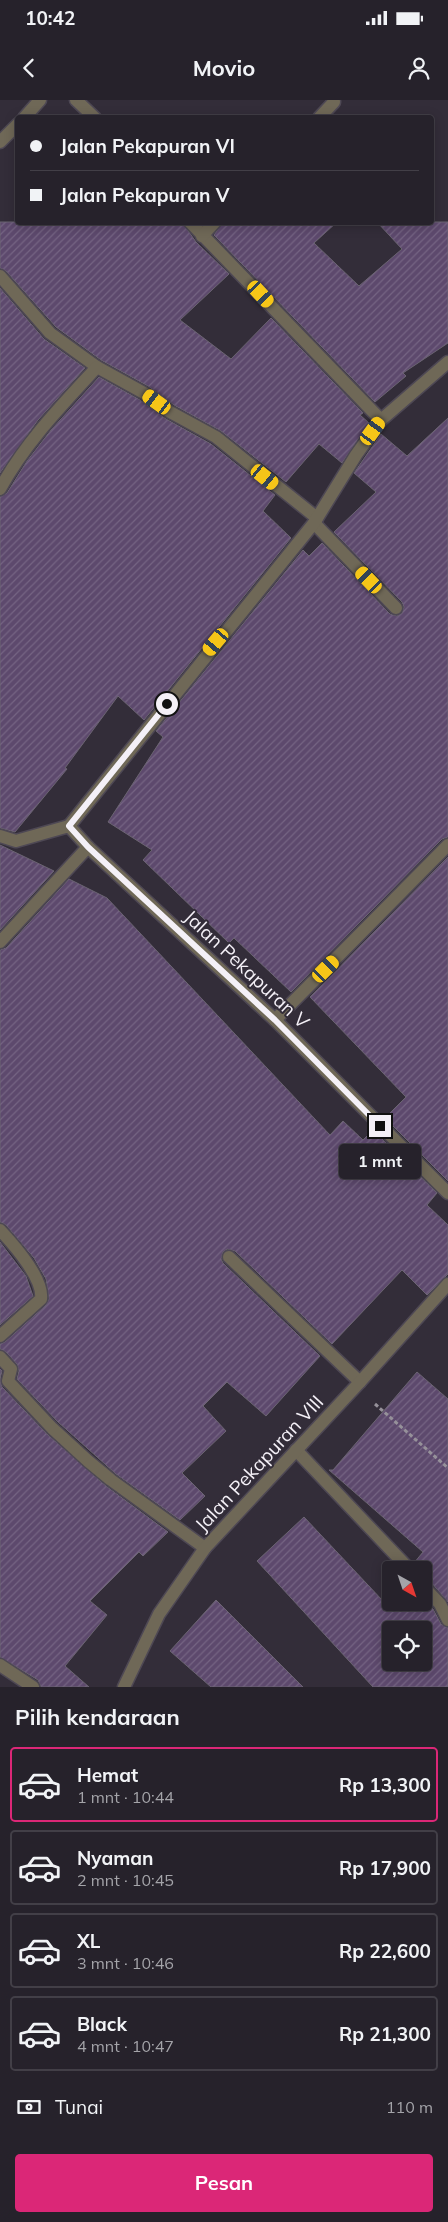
<!DOCTYPE html>
<html lang="id">
<meta charset="utf-8">
<style>
body{margin:0;font-family:Mulish,sans-serif;background:#322f37;color:#f1f3f6;height:100vh;display:flex;flex-direction:column;font-size:19px;white-space:nowrap}
*{box-sizing:border-box;margin:0}
p{font-size:16px;color:#a4a4a9}
.icon{flex:none;width:28px;height:28px;fill:none;stroke:currentColor;stroke-width:2;stroke-linecap:round;stroke-linejoin:round}
.map{position:relative;height:1587px;overflow:hidden}
.sheet{display:flex;flex-direction:column;background:#26222b;flex:1}
.sheet>*{flex:none}
.hud{position:absolute;left:15px;top:15px;width:419px;height:110px;border-radius:5px;box-shadow:0 2px 12px #0003,0 0 0 1px #423f47;display:grid;align-content:center;height:110px;padding:0 15px;background:#26222b}
.needle{width:32px;rotate:140deg}
.tools{position:absolute;left:382px;top:1461px;display:grid;gap:10px}
.tools a{display:grid;place-items:center;width:50px;height:50px;border-radius:5px;background:#26222b;box-shadow:0 2px 12px #0003,0 0 0 1px #423f47;font-size:25px}
.end{position:absolute;width:22px;height:22px;margin:-11px;border:6px solid #f4f0f7;background:#111;box-shadow:0 0 0 2px #111}
.from{border-radius:50%}
.bubble{position:absolute;height:35px;border-radius:5px;background:#26222b;box-shadow:0 2px 12px #0003,0 0 0 1px #423f47;font-size:16px;font-weight:700;line-height:35px;text-align:center}
.car{position:absolute;width:15px;height:30px;margin:-15px -8px;border-radius:6px;box-shadow:0 0 4px 1px #0007;background:linear-gradient(#f5c518 24%,#345 0 40%,#f5c518 0 76%,#345 0 86%,#f5c518 0)}
.hud b{display:flex;align-items:center;gap:18px;height:48px;font-size:19px}
.hud b+b{border-top:1px solid #423f47}
.hud i{width:12px;height:12px;background:#f1f3f6}
ul{padding:0;list-style:none}
li{display:flex;align-items:center;gap:15px;height:75px;margin:0 10px 8px;padding:0 5px;border:2px solid #423f47;border-radius:5px}
li div{flex:1}
li b{display:block;font-size:19px}
li em{font-style:normal;font-weight:700}
li.current{border-color:#db2777}
li>.icon{width:45px;height:45px;stroke-width:1.5}
h2{padding:0 15px;font-size:22px;line-height:60px}
.pay{display:flex;align-items:center;gap:12px;height:55px;padding:0 15px;font-size:19px}
.pay p{margin-inline-start:auto}
.primary-button{display:flex;gap:10px;margin-top:auto;padding:10px 15px}
.primary-button a{flex:1;height:58px;border-radius:5px;background:#db2777;color:#fff;font-size:20px;font-weight:700;line-height:58px;text-align:center}
.status{display:flex;justify-content:space-between;align-items:center;height:35px;padding:0 25px;background:#26222b;direction:ltr}
.status svg{height:14px;fill:currentColor}
header{display:flex;justify-content:space-between;align-items:center;height:65px;padding:0 15px;background:#26222b;font-size:22px;font-weight:700}
.map>svg:first-child{display:block}
.building{fill:url(#building-hatch);stroke:#6b6472;fill-rule:evenodd}
.lines{fill:none;stroke-linecap:round;stroke-linejoin:round}
.minor-casing{stroke:#4e4854;stroke-width:15}
.tertiary-casing{stroke:#4e4854;stroke-width:15}
.path{stroke:#96919a;stroke-width:3;stroke-dasharray:4 2.5;stroke-linecap:butt}
.minor{stroke:#6f6857;stroke-width:12}
.tertiary{stroke:#6f6857;stroke-width:12}
.route{stroke:#f4f0f7;stroke-width:6}
.labels{text-anchor:middle;stroke-width:4;stroke-linejoin:round;paint-order:stroke}
.street-label{font-size:19px;fill:#f4f0f7;stroke:#332d39}
</style>
<div class="status"><b>10:42</b><svg viewBox="0 0 49 12"><path d="M0 12V9h3v3zM5 12V6h3v6zM10 12V3h3v9zM15 12V0h3v12zM26 1h20v11H26zM47 4h2v5h-2z"/></svg></div>
<header><svg class="icon" aria-label="back" viewBox="0 0 24 24"><path d="M15 5l-7 7 7 7"/></svg>Movio<svg class="icon" aria-label="person" viewBox="0 0 24 24"><circle cx="12" cy="8" r="4"/><path d="M4 21q1-7 8-7t8 7"/></svg></header>
<div class="map">
<svg width="448" height="1587" viewBox="0 0 448 1587">
<defs>
<pattern id="building-hatch" width="6" height="6" patternUnits="userSpaceOnUse" patternTransform="scale(1.25)"><rect width="6" height="6" fill="#5d496d"/><path d="M-1 1l2-2M0 6l6-6M5 7l2-2" fill="none" stroke="#756483"/></pattern>
</defs>
<rect width="100%" height="100%" fill="#332d39"/>
<g class="building">
<polygon points="0,122 182,122 196,142 229,174 180,220 231,259 271,218 363,313 360,315 369,323 342,363 319,344 286,382 221,331 174,305 148,286 101,260 56,227 6,171 0,168"/>
<polygon points="223,122 337,122 314,143 359,186 402,149 377,122 448,122 448,243 403,273 406,276 375,302 214,135"/>
<polygon points="0,188 44,239 85,268 38,320 0,373"/>
<polygon points="99,277 140,300 166,319 211,344 275,395 263,411 291,438 144,620 118,596 65,668 67,669 15,732 0,728 0,397 7,393 27,361 51,330"/>
<polygon points="448,318 448,737 442,739 291,892 234,838 229,843 143,760 152,750 108,722 163,637 156,631 303,450 309,456 322,443 390,514 397,516 402,513 404,507 402,502 334,432 376,392 354,373 381,334 407,356"/>
<polygon points="0,745 54,771 0,830"/>
<polygon points="448,757 448,1081 385,1018 406,997 310,897"/>
<polygon points="69,779 107,798 330,1035 343,1021 363,1040 373,1030 437,1093 427,1105 448,1125 448,1174 427,1195 402,1170 332,1244 235,1151 227,1149 223,1152 221,1159 223,1163 320,1256 266,1316 227,1282 203,1306 226,1331 182,1373 205,1396 180,1420 116,1374 58,1322 17,1279 19,1271 17,1264 6,1252 0,1249 0,1244 5,1242 46,1205 49,1199 46,1179 34,1158 6,1125 0,1122 0,850 6,848"/>
<polygon points="0,1142 26,1176 33,1196 0,1225"/>
<polygon points="0,1269 2,1271 0,1279 2,1287 47,1334 106,1386 168,1432 143,1456 139,1452 90,1501 107,1515 65,1566 89,1587 41,1587 38,1580 0,1557"/>
<polygon points="417,1272 448,1299 448,1502 430,1481 424,1479 424,1470 418,1470 414,1463 423,1452 329,1370 333,1370"/>
<path d="M304 1417 383 1501 391 1491V1502H424V1499L433 1509 441 1524 448 1528V1587H373L257 1461ZM391 1530H424V1562H391Z"/>
<polygon points="216,1500 303,1587 211,1587 170,1551"/>
</g>
<g class="lines">
<defs>
<g id="minor">
<polyline points="76,0 95,18"/>
<polyline points="24,18 40,0"/>
<polyline points="319,18 334,2"/>
<polyline points="0,42 18,24"/>
<polyline points="190,122 381,320"/>
<polyline points="202,136 215,122"/>
<polyline points="0,176 50,233 97,267 144,293 170,312 216,337 317,418"/>
<path d="M0 389C25 343 62 305 97 267"/>
<polyline points="314,423 396,508"/>
<polyline points="69,726 314,423 356,355 381,320 448,262"/>
<polyline points="0,736 16,741 69,726 88,747 275,920 448,1093"/>
<polyline points="0,842 88,747"/>
<polyline points="275,920 448,745"/>
<path d="M0 1130C14 1145 44 1179 41 1199L0 1236"/>
<polyline points="229,1157 360,1282"/>
<polyline points="0,1257 11,1269 8,1281 52,1328 88,1361 111,1380 205,1448"/>
<polyline points="296,1350 410,1470"/>
<polyline points="424,1487 440,1504 448,1520"/>
<polyline points="0,1565 33,1587"/>
</g>
<polyline id="tertiary" points="124,1587 159,1514 205,1448 360,1282 448,1184"/>
</defs>
<use href="#minor" class="minor-casing"/>
<use href="#tertiary" class="tertiary-casing"/>
<polyline class="path" points="375,1304 448,1368"/>
<use href="#minor" class="minor"/>
<use href="#tertiary" class="tertiary"/>
</g>
<g class="lines">
<polyline class="route" points="167,604 69,726 88,747 275,920 380,1026"/>
</g>
<g class="labels">
<g class="street-label">
<text transform="translate(247 869) rotate(43)" y="7">Jalan Pekapuran V</text>
<text transform="translate(259 1363) rotate(-47)" y="7">Jalan Pekapuran VIII</text>
</g>
</g>
</svg>
<div class="tools">
<a><svg class="needle" viewBox="-14 -14 28 28"><path d="M0-13l5 13h-10z" fill="#e53935"/><path d="M0 13l5-13h-10z" fill="#a4a4a9"/></svg></a>
<a><svg class="icon" aria-label="locate" viewBox="0 0 24 24"><circle cx="12" cy="12" r="6"/><path d="M12 2v4M12 18v4M2 12h4M18 12h4"/></svg></a>
</div>
<i class="end from" style="left:167px;top:604px"></i>
<i class="end" style="left:380px;top:1026px"></i>
<div class="bubble" style="left:339px;top:1044px;width:82px">1 mnt</div>
<i class="car" style="left:261px;top:194px;rotate:137deg"></i>
<i class="car" style="left:157px;top:302px;rotate:306deg"></i>
<i class="car" style="left:373px;top:331px;rotate:36deg"></i>
<i class="car" style="left:265px;top:377px;rotate:129deg"></i>
<i class="car" style="left:369px;top:480px;rotate:316deg"></i>
<i class="car" style="left:216px;top:542px;rotate:220deg"></i>
<i class="car" style="left:326px;top:869px;rotate:45deg"></i>
<div class="hud">
<b><i class="from"></i>Jalan Pekapuran VI</b>
<b><i></i>Jalan Pekapuran V</b>
</div>
</div>
<section class="sheet">
<h2>Pilih kendaraan</h2>
<ul>
<li class="current"><svg class="icon" aria-label="car" viewBox="0 0 24 24"><path d="M5 17H2v-5l4-1 3-4h7l3 4 3 1v5h-3M9 17h6M6 11h13"/><circle cx="7" cy="17" r="2"/><circle cx="17" cy="17" r="2"/></svg><div><b>Hemat</b><p>1 mnt · 10:44</p></div><em>Rp 13,300</em></li>
<li><svg class="icon" aria-label="car" viewBox="0 0 24 24"><path d="M5 17H2v-5l4-1 3-4h7l3 4 3 1v5h-3M9 17h6M6 11h13"/><circle cx="7" cy="17" r="2"/><circle cx="17" cy="17" r="2"/></svg><div><b>Nyaman</b><p>2 mnt · 10:45</p></div><em>Rp 17,900</em></li>
<li><svg class="icon" aria-label="car" viewBox="0 0 24 24"><path d="M5 17H2v-5l4-1 3-4h7l3 4 3 1v5h-3M9 17h6M6 11h13"/><circle cx="7" cy="17" r="2"/><circle cx="17" cy="17" r="2"/></svg><div><b>XL</b><p>3 mnt · 10:46</p></div><em>Rp 22,600</em></li>
<li><svg class="icon" aria-label="car" viewBox="0 0 24 24"><path d="M5 17H2v-5l4-1 3-4h7l3 4 3 1v5h-3M9 17h6M6 11h13"/><circle cx="7" cy="17" r="2"/><circle cx="17" cy="17" r="2"/></svg><div><b>Black</b><p>4 mnt · 10:47</p></div><em>Rp 21,300</em></li>
</ul>
<div class="pay"><svg class="icon" aria-label="cash" viewBox="0 0 24 24"><path d="M3 7h18v10H3z"/><circle cx="12" cy="12" r="2"/></svg>Tunai<p>110 m</p></div>
<div class="primary-button"><a>Pesan</a></div>
</section>
